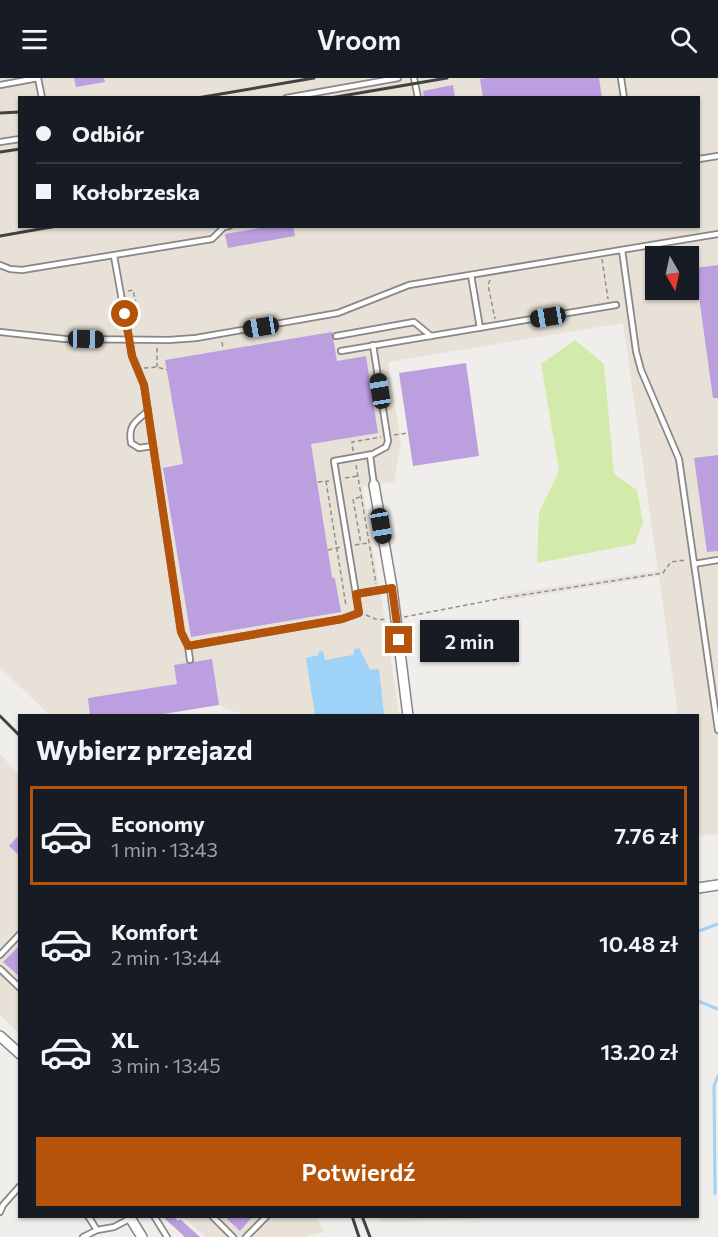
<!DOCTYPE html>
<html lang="pl">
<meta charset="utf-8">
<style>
body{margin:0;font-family:Commissioner,sans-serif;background:#242831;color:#f1f3f6;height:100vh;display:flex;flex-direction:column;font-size:22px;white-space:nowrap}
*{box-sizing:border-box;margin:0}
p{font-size:20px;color:#9ea1a6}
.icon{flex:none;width:33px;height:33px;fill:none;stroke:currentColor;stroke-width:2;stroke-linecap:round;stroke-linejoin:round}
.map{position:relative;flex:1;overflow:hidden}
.drawer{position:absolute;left:18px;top:636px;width:681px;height:504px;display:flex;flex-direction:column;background:#171b24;border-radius:0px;box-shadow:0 2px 4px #0004}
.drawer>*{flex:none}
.top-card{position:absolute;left:18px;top:18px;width:682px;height:132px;border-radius:0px;box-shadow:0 2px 4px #0004;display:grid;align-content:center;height:132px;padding:0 18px;background:#171b24}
.needle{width:39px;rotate:171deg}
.controls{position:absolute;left:645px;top:168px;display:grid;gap:12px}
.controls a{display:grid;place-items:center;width:54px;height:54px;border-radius:0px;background:#171b24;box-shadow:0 2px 4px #0004;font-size:30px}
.end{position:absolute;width:27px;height:27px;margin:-14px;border:8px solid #b45309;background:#fff;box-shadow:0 0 0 3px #fff}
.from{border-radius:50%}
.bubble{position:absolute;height:42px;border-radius:0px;background:#171b24;box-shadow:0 2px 4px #0004;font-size:20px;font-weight:600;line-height:42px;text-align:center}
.car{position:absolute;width:18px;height:36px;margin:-18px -9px;border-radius:8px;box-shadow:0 0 4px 2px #0007;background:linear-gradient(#222 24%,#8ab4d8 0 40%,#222 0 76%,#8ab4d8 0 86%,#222 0)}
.top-card b{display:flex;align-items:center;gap:21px;height:57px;font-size:22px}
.top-card b+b{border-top:2px solid #363941}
.top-card i{width:15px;height:15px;background:#f1f3f6}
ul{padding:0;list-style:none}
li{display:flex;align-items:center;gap:18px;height:99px;margin:0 12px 9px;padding:0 6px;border:3px solid transparent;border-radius:0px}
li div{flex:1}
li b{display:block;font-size:22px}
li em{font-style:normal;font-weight:600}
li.selected{border-color:#b45309}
li>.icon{width:54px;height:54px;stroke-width:1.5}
h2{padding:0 18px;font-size:27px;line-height:72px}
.cta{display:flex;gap:12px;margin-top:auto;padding:12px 18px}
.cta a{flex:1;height:69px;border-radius:0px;background:#b45309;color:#fff;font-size:24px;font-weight:600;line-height:69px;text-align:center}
header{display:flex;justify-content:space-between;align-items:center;height:78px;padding:0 18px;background:#171b24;font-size:27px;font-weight:600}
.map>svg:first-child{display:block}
.built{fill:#e7e1d7;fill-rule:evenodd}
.green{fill:#d3ebaa}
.water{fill:#9ed2f7}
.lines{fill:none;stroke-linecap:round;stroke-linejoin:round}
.stream{stroke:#9ed2f7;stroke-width:3}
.building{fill:#bc9fdf}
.service-casing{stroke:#898784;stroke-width:8}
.minor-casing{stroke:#898784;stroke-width:12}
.path{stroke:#91908d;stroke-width:1.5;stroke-dasharray:4.5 3;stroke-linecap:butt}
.service{stroke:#fff;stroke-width:4.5}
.minor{stroke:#fff;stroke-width:9}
.rail{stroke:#434241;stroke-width:3}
.route{stroke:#b45309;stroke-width:8}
</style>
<header><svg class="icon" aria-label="menu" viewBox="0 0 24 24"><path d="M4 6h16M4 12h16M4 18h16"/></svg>Vroom<svg class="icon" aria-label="search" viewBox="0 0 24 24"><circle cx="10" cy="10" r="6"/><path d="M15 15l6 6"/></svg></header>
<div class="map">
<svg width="718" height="1159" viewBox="0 0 718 1159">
<rect width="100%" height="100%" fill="#f0eeea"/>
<g class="built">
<path d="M0 0H718V756L698 758V638L678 637 659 498 503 523 502 517 658 493 623 245 388 284 401 364 394 404 362 409 385 542 399 637H247L223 630 222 627H219L151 637H49L0 589ZM20 20H699V148H20ZM656 178H688V212H656Z"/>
<polygon points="0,676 19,697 19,955 0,937"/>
<polygon points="563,1138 381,1144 378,1139 378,1138"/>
<polygon points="183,1139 316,1139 324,1154 303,1159 206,1159"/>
</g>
<polygon class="green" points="575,262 604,286 614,396 637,412 643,444 635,466 537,485 539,434 559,393 541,286"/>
<polygon class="water" points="359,570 370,592 379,591 384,637 315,637 306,580 319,577 318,574 323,573 325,582 353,577 354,571"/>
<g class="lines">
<g class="stream">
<polyline points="699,853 718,846"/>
<polyline points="698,923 718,931"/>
<polyline points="715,1116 714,1008 718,998"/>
</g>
</g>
<g class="building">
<polygon points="74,0 104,0 105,4 76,9"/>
<polygon points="488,0 599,0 602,20 483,20 480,1"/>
<polygon points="453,7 455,20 424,20 423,13"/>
<polygon points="272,148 293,148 295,158 228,170 225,156"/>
<polygon points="718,187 718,320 713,320 695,190"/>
<polygon points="332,254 337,283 366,278 378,355 311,366 332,499 335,501 341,534 191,559 163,390 183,386 165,282"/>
<polygon points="466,285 479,378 413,388 399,295"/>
<polygon points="718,377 718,473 707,474 694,380"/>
<polygon points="212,581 219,627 151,638 90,638 88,620 177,606 174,587 187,585 191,586 194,584"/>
<polygon points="20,756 20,778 9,768"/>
<polygon points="20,867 20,899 3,884"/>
<polygon points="162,1138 173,1138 178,1143 180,1141 200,1159 185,1159"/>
<polygon points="224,1138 253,1138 240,1153"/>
</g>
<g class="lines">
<defs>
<g id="service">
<polyline points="38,0 42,20"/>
<polyline points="414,0 418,20"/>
<polyline points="621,0 624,20"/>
<polyline points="0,7 38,0"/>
<polyline points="286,20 398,0"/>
<polyline points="0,64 20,61"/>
<polyline points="699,81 718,78"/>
<polyline points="622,172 636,273 641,292 679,381 718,652"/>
<polyline points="114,178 132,278 144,307 181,554 188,568 190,582"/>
<polyline points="0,187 10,191 22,192 212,161 224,149 229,148"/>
<polyline points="471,197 480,250"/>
<polyline points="0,254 65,261 169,262 196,260 338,235 409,207 718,156"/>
<polyline points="336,258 414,244 431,258"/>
<polyline points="341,273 616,227"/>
<path d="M148 333C135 344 128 347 131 365L139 370 153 368"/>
<polyline points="370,377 374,407"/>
<polyline points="694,486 718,482"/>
<polyline points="356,516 392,510"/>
<polyline points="188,568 342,541 359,535 334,383 373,376 386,369 388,363 373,267"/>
<polyline points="0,877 20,856"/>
<polyline points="0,891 20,910"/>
<polyline points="0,1134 3,1127 20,1108"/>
<polyline points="88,1138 97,1152 114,1149 135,1138"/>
<polyline points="154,1138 167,1159"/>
<polyline points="212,1138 233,1159"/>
<polyline points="83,1159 97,1152"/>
<polyline points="246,1159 267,1138"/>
</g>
<g id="minor">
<polyline points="374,407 392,510 408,638"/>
<polyline points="698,810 718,807"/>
<polyline points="0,958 20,976"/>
<polyline points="129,1138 142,1159"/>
</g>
</defs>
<use href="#service" class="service-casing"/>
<use href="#minor" class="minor-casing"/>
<g class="path">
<polyline points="602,181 608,221"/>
<polyline points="490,202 488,207 495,241"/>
<polyline points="128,213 133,212 138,235 133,236"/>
<polyline points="222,264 223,270"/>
<polyline points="157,270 157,289"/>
<polyline points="144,290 157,289 167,292"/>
<polyline points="394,357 408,355"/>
<polyline points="353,373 352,364 381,359"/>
<polyline points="356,387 376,506"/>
<polyline points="345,400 358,398"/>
<polyline points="326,403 346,528"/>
<polyline points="318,404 329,403"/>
<polyline points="360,419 353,421 361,466"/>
<polyline points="355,467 368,465"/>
<polyline points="328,472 341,469"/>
<polyline points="366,537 378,542 387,541"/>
<polyline points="404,539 503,520 663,495 671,484 686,482"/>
</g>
<use href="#service" class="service"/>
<use href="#minor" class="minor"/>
<g class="rail">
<polyline points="197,20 314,0"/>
<polyline points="330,20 447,0"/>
<polyline points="0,35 20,34"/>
<polyline points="0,74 20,71"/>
<polyline points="0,158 57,148"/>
<polyline points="0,638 20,658"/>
<polyline points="352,1138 359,1159"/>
<polyline points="362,1138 370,1159"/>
</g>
</g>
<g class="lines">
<polyline class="route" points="125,236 132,278 144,307 181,554 188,568 342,541 359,535 356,516 392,510 399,562"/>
</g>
</svg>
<div class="controls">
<a><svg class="needle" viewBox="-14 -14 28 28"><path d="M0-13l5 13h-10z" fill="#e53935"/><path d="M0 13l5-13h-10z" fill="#9ea1a6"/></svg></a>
</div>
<i class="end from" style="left:125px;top:236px"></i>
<i class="end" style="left:399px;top:562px"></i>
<div class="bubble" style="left:420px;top:542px;width:99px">2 min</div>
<i class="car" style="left:548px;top:239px;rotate:261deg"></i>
<i class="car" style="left:261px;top:249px;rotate:261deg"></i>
<i class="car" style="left:86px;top:261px;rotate:91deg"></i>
<i class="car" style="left:380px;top:313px;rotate:351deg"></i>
<i class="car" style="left:381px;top:448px;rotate:170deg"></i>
<div class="top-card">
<b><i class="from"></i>Odbiór</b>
<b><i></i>Kołobrzeska</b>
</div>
<section class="drawer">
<h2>Wybierz przejazd</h2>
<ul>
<li class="selected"><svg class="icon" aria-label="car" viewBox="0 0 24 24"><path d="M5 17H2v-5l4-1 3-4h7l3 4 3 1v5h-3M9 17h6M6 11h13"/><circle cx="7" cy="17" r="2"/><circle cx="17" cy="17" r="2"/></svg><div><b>Economy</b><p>1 min · 13:43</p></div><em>7.76 zł</em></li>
<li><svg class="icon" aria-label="car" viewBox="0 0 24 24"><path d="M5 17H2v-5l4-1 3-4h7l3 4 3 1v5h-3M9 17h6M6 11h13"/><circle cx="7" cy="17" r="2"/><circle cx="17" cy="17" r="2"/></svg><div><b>Komfort</b><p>2 min · 13:44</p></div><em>10.48 zł</em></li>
<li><svg class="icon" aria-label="car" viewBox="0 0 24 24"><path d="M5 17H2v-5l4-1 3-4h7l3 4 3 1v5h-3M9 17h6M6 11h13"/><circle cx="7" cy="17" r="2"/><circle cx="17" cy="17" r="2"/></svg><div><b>XL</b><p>3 min · 13:45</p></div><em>13.20 zł</em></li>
</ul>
<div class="cta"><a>Potwierdź</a></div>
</section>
</div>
